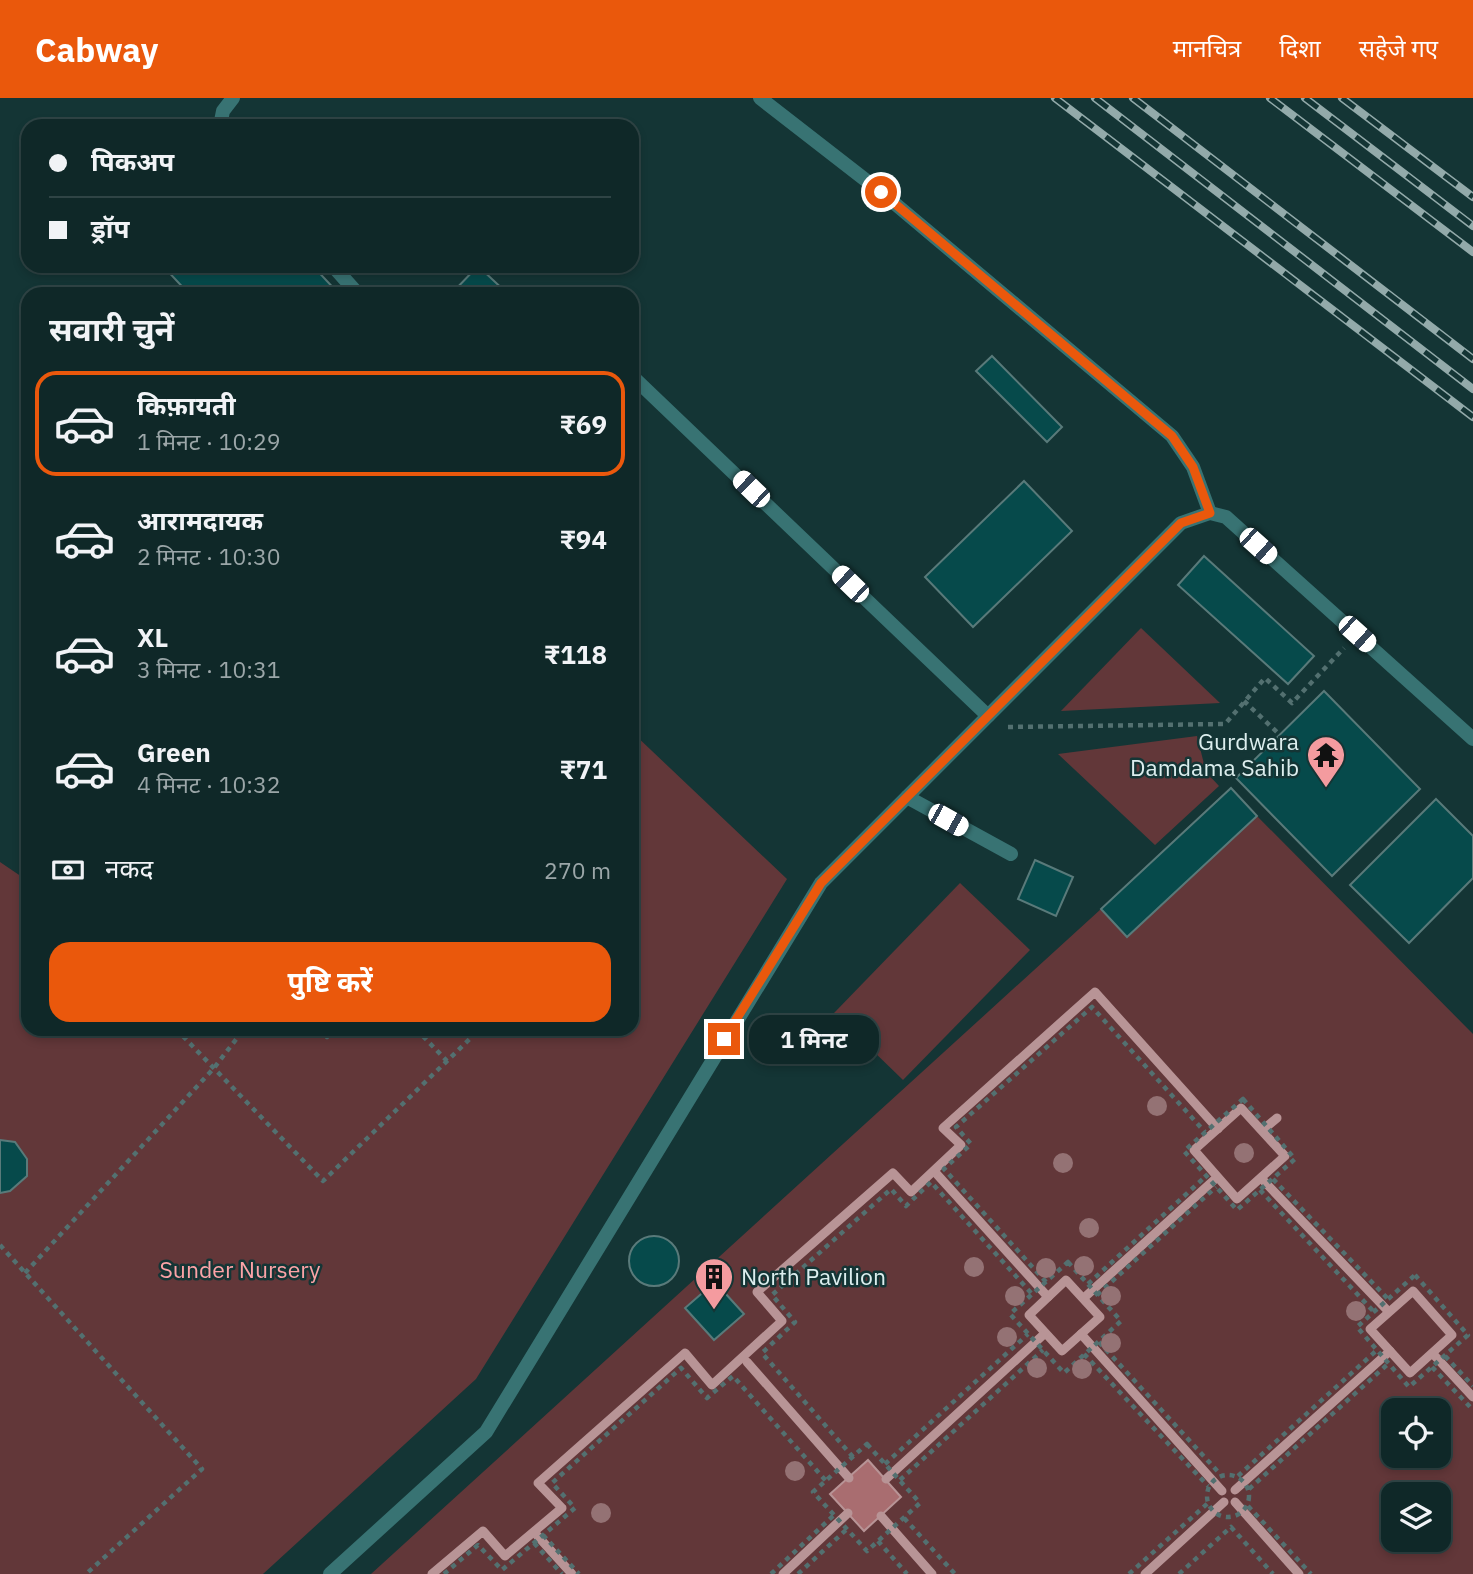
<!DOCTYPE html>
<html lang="hi">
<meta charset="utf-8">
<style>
body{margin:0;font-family:"IBM Plex Sans","Noto Sans Devanagari",sans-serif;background:#183030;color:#f1f3f6;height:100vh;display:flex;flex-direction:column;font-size:26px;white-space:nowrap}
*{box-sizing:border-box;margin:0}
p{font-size:23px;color:#9ba6a8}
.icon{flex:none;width:38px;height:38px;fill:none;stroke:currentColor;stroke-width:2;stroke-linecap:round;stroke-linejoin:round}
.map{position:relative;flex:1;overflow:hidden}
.side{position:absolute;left:21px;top:189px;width:618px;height:749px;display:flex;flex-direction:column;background:#0f2828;border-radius:21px;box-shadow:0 4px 10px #0003,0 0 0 2px #2f4445}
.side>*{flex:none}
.guide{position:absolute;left:21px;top:21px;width:618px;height:154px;border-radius:21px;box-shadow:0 4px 10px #0003,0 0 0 2px #2f4445;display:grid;align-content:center;height:154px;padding:0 28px;background:#0f2828}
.tools{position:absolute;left:1381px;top:1300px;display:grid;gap:14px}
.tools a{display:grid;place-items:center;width:70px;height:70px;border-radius:14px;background:#0f2828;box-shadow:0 4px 10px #0003,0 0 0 2px #2f4445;font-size:35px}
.end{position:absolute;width:32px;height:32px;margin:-16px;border:9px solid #ea580c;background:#fff;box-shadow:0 0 0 4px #fff}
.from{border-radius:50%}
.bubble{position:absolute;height:49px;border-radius:21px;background:#0f2828;box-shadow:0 4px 10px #0003,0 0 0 2px #2f4445;font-size:23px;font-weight:700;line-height:49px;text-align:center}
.car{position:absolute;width:21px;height:42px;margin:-21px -10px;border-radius:9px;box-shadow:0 0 5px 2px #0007;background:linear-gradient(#fff 24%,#345 0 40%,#fff 0 76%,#345 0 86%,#fff 0)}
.guide b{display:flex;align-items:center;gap:24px;height:66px;font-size:26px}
.guide b+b{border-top:2px solid #2f4445}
.guide i{width:18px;height:18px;background:#f1f3f6}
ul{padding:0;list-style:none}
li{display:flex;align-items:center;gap:21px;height:105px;margin:0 14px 10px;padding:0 14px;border:4px solid transparent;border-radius:21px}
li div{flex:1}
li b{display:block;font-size:26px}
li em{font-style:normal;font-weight:700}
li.on{border-color:#ea580c}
li>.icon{width:63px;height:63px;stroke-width:1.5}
h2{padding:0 28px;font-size:32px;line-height:84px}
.pay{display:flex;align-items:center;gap:18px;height:77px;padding:0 28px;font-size:26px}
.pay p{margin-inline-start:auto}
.action{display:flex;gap:14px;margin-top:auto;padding:14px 28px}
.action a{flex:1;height:80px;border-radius:21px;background:#ea580c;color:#fff;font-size:28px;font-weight:700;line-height:80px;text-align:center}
header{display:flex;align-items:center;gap:42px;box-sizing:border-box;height:98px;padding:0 35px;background:#ea580c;color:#fff}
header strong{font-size:33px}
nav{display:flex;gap:38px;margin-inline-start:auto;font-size:24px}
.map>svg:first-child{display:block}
.green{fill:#623739;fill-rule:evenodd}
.water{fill:#a96d70;stroke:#b89496;stroke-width:2}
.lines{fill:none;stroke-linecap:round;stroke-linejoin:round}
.stream{stroke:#b89496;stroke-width:9}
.building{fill:#064a4b;stroke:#597a7a;stroke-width:2}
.path{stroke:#537070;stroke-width:4.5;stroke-dasharray:5 5;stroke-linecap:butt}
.lane{stroke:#387373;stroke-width:14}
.rail-casing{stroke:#93aaaa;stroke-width:8}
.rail{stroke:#143535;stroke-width:5;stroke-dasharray:16;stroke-linecap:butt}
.tree{fill:#947274}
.route{stroke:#ea580c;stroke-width:9}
.labels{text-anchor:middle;stroke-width:5;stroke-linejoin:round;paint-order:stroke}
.poi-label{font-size:23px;fill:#dceeee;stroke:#143535;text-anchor:end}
.park-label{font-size:23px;fill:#fca3a7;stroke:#143535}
</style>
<header>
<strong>Cabway</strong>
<nav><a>मानचित्र</a><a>दिशा</a><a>सहेजे गए</a></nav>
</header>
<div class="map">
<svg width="1473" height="1476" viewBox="0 0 1473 1476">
<rect width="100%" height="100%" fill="#143535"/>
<g class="green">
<polygon points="1141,530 1220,605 1061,613"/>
<polygon points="632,634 787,781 476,1281 263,1476 0,1476 0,764 28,783 28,931 632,931"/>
<polygon points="1197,638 1206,674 1219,688 1155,747 1058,656"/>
<path d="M1257 718 1473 936V1476H371L1101 811 1127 839ZM1393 1312H1438V1358H1393ZM1393 1396H1438V1442H1393Z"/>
<polygon points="960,785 1030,852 903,982 834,915"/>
</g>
<polygon class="water" points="868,1362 901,1399 864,1433 830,1396"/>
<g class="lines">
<g class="stream">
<polygon points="1241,1010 1285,1058 1237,1101 1194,1052"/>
<polyline points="1265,1030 1277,1020"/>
<polyline points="934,1073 1048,1199"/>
<polyline points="1261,1080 1387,1212"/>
<polygon points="1066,1182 1100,1219 1062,1253 1029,1217"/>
<polygon points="1413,1193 1452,1237 1410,1275 1370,1231"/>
<polyline points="1086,1198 1214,1082"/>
<polyline points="1081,1236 1222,1393"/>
<polyline points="1434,1257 1473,1299"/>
<polyline points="747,1264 849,1380"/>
<polyline points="886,1381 1042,1238"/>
<polyline points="1235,1392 1390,1253"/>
<polyline points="1235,1404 1299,1476"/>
<polyline points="881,1418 932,1476"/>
<polyline points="534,1434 572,1476"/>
<polyline points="432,1476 483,1433 505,1458 562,1410 538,1385 685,1255 712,1287 782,1223 757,1194 893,1075 911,1094 961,1047 943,1030 1095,894 1218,1031"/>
<polyline points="783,1476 848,1415"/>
<polyline points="1145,1476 1224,1404"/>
</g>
</g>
<g class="building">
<polygon points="163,168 313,168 339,196 189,196"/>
<polygon points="478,168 508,196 451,196"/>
<polygon points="992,258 1062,329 1047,344 976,273"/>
<polygon points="1024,383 1072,433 973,529 925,479"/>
<polygon points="1204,458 1314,558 1288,586 1178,487"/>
<polygon points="1324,593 1420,691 1332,778 1236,680"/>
<polygon points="1231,690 1257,718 1127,839 1101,811"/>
<polygon points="1436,701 1473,738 1473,780 1409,845 1350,787"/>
<polygon points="1035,762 1073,779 1056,818 1018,801"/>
<polygon points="0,1042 15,1044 27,1061 27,1078 10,1093 0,1095"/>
<circle cx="654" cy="1163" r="25"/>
<polygon points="715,1184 744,1216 714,1242 685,1210"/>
</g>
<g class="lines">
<g class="path">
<polyline points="1244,603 1280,637"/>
<polyline points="1008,629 1225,626 1265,580 1292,605 1344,550"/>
<polyline points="176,931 323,1083 480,931"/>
<polyline points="318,931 327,939 336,931"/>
<polyline points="416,931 447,963"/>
<polygon points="1243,1001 1295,1061 1237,1112 1184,1053"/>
<polyline points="1273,1081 1388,1201"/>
<polyline points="1260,1092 1374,1214"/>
<polyline points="0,1147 202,1371 86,1476"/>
<polygon points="1068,1164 1121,1223 1064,1275 1010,1216"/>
<polyline points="25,1175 214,970 244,931"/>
<polygon points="1415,1177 1468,1237 1409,1289 1357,1229"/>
<polyline points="1046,1184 944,1071 971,1046 956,1029 1092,909 1205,1034"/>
<polyline points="1088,1186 1206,1078"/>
<polyline points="1097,1197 1216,1089"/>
<polyline points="1099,1244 1221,1377"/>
<polyline points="1084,1256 1208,1388"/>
<polyline points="1445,1258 1473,1288"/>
<polyline points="1432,1269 1473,1312"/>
<polygon points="867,1346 920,1405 867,1453 813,1394"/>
<polyline points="853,1359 762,1255 795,1224 772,1197 891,1091 906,1108 931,1084 1032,1196"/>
<polyline points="885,1366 1028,1236"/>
<circle cx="1228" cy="1398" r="21"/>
<polyline points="1238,1378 1377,1252"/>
<polyline points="900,1382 1043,1252"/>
<polyline points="1249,1391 1389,1265"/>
<polyline points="1248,1408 1311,1476"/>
<polyline points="904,1420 955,1476"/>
<polyline points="543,1437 579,1476"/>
<polyline points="878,1443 907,1476"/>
<polyline points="534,1445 562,1476"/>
<polyline points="444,1476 478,1447 502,1472 575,1410 552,1385 681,1270 707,1300 733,1278 826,1383"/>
<polyline points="771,1476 834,1417"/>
<polyline points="798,1476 847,1431"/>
<polyline points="1129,1476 1208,1405"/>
<polyline points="1179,1476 1231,1429 1273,1476"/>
</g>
<g class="lane">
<polyline points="760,0 881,94 1172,338 1193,369 1210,415"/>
<polyline points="220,28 223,13 233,0"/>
<polyline points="333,168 358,196"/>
<polyline points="632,278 988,618"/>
<polyline points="907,699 1011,756"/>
<polyline points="330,1476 486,1334 821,785 1181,425 1210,415 1226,419 1473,641"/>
</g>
<defs>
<g id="rail">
<polyline points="1055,0 1473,319"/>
<polyline points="1095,0 1473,291"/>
<polyline points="1133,0 1473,261"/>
<polyline points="1270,0 1473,154"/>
<polyline points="1305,0 1473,128"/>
<polyline points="1342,0 1473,99"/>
</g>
</defs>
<use href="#rail" class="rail-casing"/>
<use href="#rail" class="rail"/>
</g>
<g class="tree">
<circle cx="1157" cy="1008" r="10"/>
<circle cx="1244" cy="1055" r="10"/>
<circle cx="1063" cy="1065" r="10"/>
<circle cx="1089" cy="1130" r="10"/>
<circle cx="1084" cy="1168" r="10"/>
<circle cx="974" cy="1169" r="10"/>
<circle cx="1046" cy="1170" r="10"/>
<circle cx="1015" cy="1198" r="10"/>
<circle cx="1111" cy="1198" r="10"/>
<circle cx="1356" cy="1213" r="10"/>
<circle cx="1007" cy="1239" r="10"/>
<circle cx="1111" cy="1245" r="10"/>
<circle cx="1037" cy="1270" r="10"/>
<circle cx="1082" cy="1271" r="10"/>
<circle cx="795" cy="1373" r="10"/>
<circle cx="601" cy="1415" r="10"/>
</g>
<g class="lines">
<polyline class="route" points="724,941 821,785 1181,425 1210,415 1193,369 1172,338 881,94"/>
</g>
<defs>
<symbol id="temple-pin" viewBox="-11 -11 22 30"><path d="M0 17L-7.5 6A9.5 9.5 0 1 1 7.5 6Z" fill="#f49b9f" stroke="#143535"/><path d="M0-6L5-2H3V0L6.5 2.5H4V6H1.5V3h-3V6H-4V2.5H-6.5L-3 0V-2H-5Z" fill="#111"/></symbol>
<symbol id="building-pin" viewBox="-11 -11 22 30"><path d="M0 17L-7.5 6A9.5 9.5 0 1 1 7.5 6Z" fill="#f49b9f" stroke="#143535"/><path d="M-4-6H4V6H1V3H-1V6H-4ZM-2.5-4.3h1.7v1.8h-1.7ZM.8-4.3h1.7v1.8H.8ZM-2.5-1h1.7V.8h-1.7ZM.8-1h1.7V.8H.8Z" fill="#111"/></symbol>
</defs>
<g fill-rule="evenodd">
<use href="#temple-pin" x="1304" y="635" width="44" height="60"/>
<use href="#building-pin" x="692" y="1157" width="44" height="60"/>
</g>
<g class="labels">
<g class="poi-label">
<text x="1299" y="652">Gurdwara<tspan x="1299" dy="26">Damdama Sahib</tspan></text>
<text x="741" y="1187" text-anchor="start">North Pavilion</text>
</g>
<g class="park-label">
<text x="240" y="1180">Sunder Nursery</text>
</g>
</g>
</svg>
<div class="tools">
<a><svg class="icon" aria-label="locate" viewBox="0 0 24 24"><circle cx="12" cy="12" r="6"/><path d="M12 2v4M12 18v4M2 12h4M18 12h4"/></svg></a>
<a><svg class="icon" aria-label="layers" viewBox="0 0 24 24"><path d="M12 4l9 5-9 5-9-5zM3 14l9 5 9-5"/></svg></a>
</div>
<i class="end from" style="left:881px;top:94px"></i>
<i class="end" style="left:724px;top:941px"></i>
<div class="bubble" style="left:749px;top:917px;width:130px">1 मिनट</div>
<i class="car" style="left:751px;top:391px;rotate:314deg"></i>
<i class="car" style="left:1258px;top:448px;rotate:132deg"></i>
<i class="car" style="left:850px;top:486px;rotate:314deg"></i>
<i class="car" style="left:1357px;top:536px;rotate:132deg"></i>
<i class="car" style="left:948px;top:722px;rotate:119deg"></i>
<div class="guide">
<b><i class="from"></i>पिकअप</b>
<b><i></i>ड्रॉप</b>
</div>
<section class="side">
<h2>सवारी चुनें</h2>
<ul>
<li class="on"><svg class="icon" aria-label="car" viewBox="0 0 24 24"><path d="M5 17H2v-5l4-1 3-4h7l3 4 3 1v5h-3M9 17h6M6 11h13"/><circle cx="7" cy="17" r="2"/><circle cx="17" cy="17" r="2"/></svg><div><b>किफ़ायती</b><p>1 मिनट · 10:29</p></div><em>₹69</em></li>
<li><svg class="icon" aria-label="car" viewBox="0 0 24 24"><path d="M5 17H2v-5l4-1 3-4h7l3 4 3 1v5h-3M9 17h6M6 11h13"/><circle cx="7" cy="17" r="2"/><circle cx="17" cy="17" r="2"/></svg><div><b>आरामदायक</b><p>2 मिनट · 10:30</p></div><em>₹94</em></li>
<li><svg class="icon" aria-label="car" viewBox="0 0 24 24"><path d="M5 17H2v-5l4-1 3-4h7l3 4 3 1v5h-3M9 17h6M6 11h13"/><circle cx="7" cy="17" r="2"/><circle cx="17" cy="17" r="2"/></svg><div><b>XL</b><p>3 मिनट · 10:31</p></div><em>₹118</em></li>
<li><svg class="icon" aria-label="car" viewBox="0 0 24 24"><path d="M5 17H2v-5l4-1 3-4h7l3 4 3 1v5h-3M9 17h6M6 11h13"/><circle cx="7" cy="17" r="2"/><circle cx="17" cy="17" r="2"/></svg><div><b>Green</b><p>4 मिनट · 10:32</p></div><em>₹71</em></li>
</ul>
<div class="pay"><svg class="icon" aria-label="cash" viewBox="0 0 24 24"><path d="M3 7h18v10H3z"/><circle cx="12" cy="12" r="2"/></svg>नकद<p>270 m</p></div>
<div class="action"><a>पुष्टि करें</a></div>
</section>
</div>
